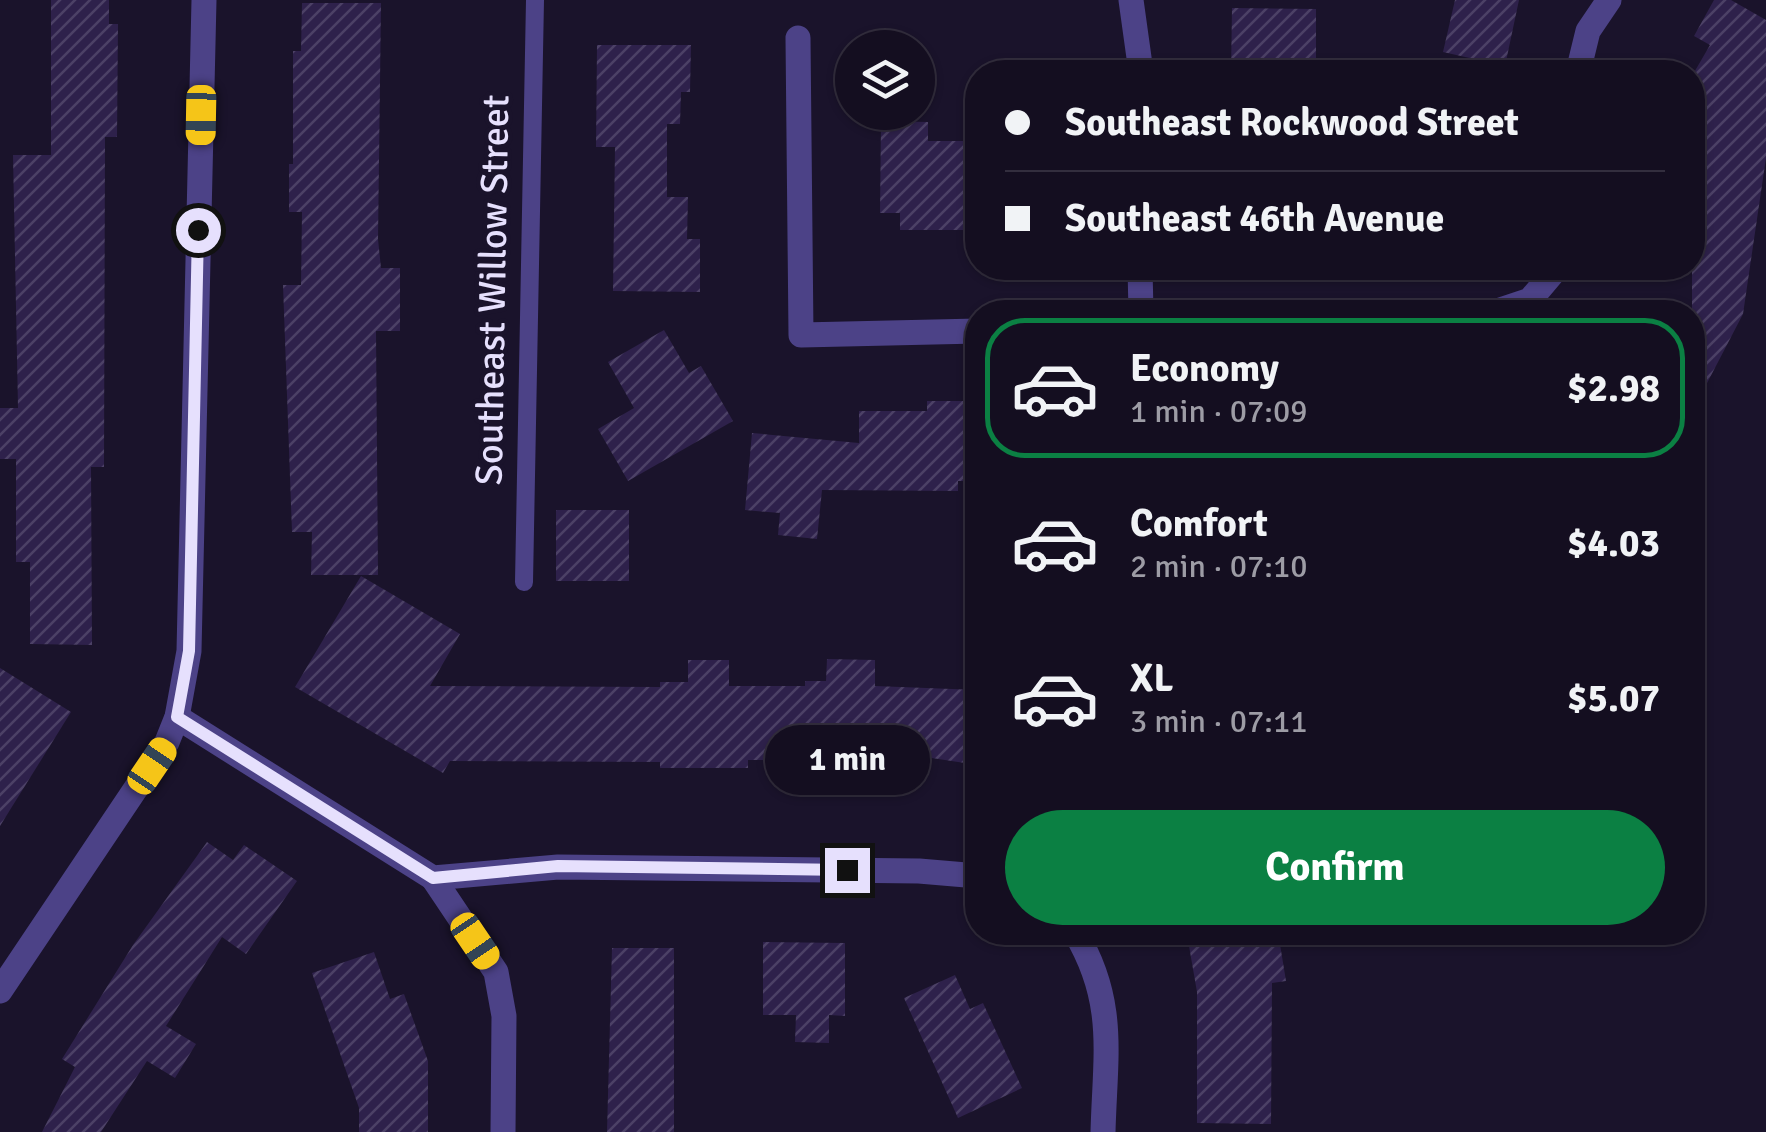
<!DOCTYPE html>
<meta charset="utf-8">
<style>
body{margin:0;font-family:Signika,sans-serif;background:#1d1729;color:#f1f3f6;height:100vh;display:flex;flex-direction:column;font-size:38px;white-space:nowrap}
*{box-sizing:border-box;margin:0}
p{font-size:32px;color:#9d9ca5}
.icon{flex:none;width:55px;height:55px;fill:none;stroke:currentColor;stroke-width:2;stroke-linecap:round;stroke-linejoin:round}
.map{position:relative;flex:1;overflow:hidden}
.side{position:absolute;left:965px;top:300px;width:740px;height:645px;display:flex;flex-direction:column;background:#140e20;border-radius:40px;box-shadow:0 2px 8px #0004,0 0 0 2px #332e3e}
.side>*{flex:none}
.guide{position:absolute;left:965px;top:60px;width:740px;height:220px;border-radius:40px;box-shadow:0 2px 8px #0004,0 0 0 2px #332e3e;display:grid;align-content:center;height:220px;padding:0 40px;background:#140e20}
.tools{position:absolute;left:835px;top:30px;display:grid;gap:20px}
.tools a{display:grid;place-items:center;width:100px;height:100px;border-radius:50%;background:#140e20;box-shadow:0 2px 8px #0004,0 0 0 2px #332e3e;font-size:50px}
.end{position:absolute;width:45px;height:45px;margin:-22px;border:12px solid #e6e0fd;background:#111;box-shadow:0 0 0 5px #111}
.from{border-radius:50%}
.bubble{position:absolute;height:70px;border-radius:35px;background:#140e20;box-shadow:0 2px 8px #0004,0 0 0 2px #332e3e;font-size:32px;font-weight:700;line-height:70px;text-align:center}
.car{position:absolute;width:30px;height:60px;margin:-30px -15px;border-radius:12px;box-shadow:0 0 8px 2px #0007;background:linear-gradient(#f5c518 24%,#345 0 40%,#f5c518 0 76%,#345 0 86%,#f5c518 0)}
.guide b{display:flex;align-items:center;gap:35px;height:95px;font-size:38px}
.guide b+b{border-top:2px solid #332e3e}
.guide i{width:25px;height:25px;background:#f1f3f6}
ul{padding:18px 0 0;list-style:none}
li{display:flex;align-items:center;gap:30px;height:140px;margin:0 20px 15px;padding:0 20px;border:5px solid transparent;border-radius:40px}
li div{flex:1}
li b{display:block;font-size:38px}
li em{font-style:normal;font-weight:700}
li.on{border-color:#0b8043}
li>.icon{width:90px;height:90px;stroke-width:1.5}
.action{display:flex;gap:20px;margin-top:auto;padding:20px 40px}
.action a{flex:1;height:115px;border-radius:60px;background:#0b8043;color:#fff;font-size:40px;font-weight:700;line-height:115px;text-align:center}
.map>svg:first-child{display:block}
.building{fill:url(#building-hatch)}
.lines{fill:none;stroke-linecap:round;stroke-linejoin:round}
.service{stroke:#4c4287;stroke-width:18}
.minor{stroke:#4c4287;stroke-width:25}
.route{stroke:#e6e0fd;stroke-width:12}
.labels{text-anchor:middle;stroke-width:9;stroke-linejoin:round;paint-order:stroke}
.street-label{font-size:38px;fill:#e6e0fd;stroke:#1a132b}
</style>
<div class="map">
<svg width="1766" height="1132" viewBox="0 0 1766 1132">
<defs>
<pattern id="building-hatch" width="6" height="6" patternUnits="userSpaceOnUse" patternTransform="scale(2.5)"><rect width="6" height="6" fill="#2e214b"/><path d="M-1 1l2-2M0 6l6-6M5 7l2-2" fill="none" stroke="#4c4166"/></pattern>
</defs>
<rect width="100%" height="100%" fill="#1a132b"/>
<g class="building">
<polygon points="51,0 109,0 109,24 118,24 117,137 105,137 104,467 91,467 92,645 30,644 30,562 16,562 16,459 0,459 0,408 18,408 13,155 51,155"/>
<polygon points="1455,0 1519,0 1505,66 1443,52"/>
<polygon points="1714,0 1731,0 1766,20 1766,158 1743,314 1692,412 1692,76 1710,45 1694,36"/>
<polygon points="302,3 381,3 378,239 381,268 400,268 400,331 376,331 378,575 311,575 312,532 292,532 283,285 301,285 302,212 289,212 289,164 293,164 293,51 301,51"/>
<polygon points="1232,8 1316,9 1316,72 1231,72"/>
<polygon points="597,45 691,45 690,92 681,92 680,124 667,124 667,197 688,197 687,239 700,239 700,292 613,291 615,147 596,147"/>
<polygon points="881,121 928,122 928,141 965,141 964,230 900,230 900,213 880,213"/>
<polygon points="664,330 689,373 701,366 733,421 628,481 598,429 634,408 608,362"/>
<polygon points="927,401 976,401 976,481 958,481 958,491 822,490 817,539 778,535 780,513 745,510 752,433 859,443 859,411 927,411"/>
<rect x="556" y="510" width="73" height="71"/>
<polygon points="361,576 460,634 430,686 660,687 660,682 688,682 688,660 729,660 729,686 805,686 805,681 826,681 827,659 875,660 875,686 978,690 978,765 892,752 892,761 748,760 748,768 660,768 660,762 450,761 443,773 295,687"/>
<polygon points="0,668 71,712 0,826"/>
<polygon points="207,842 233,860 244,845 297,881 246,954 222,937 166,1026 196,1044 175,1078 147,1061 101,1132 42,1132 75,1067 62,1059 133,945"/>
<polygon points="1205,932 1278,932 1286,981 1272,983 1271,1124 1197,1123 1197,992 1189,946 1207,943"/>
<polygon points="763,942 845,943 845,1016 829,1015 829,1043 795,1042 796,1015 763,1015"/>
<polygon points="612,948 674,948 674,1132 607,1132"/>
<polygon points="374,952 390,999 404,994 428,1061 428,1132 359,1132 359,1108 312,973"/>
<polygon points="955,975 970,1009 983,1003 1022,1088 958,1118 904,998"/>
</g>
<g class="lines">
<polyline class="service" points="524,582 535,0"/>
<g class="minor">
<polyline points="1131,0 1141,72"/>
<polyline points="798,38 801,335 978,331"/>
<polyline points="1578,72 1588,31 1609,0"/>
<polyline points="1140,268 1141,312"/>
<polyline points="1494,312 1530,300 1557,268"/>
<polyline points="177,717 433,878 558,867 919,871 978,876"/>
<polyline points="433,878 496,972 504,1016 503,1132"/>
<path d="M1075 932C1117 1002 1105 1055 1103 1132"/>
<polyline points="0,991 167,742 177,717 189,651 204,0"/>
</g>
</g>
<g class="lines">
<polyline class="route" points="198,230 189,651 177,717 433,878 558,866 847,870"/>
</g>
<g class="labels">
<g class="street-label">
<text transform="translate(492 290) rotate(-89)" y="13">Southeast Willow Street</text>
</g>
</g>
</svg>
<div class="tools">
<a><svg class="icon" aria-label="layers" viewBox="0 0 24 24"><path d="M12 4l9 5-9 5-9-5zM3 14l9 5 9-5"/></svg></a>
</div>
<i class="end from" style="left:198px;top:230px"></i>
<i class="end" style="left:847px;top:870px"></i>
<div class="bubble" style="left:765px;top:725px;width:165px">1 min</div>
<i class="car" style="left:201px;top:115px;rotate:181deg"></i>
<i class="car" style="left:152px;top:766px;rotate:34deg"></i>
<i class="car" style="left:475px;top:941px;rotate:146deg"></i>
<div class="guide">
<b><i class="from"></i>Southeast Rockwood Street</b>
<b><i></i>Southeast 46th Avenue</b>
</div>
<section class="side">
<ul>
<li class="on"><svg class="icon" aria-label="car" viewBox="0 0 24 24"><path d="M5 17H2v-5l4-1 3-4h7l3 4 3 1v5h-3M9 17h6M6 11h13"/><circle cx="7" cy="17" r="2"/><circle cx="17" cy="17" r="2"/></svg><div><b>Economy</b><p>1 min · 07:09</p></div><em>$2.98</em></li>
<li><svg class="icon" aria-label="car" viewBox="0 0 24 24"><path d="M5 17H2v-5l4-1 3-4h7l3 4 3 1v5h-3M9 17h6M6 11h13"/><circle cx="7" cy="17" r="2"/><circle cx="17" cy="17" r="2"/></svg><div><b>Comfort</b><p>2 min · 07:10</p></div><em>$4.03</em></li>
<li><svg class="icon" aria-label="car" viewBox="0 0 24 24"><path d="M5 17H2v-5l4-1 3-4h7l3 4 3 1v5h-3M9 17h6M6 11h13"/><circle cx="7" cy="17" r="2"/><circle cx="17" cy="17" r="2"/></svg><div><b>XL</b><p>3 min · 07:11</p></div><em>$5.07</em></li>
</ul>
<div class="action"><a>Confirm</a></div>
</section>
</div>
